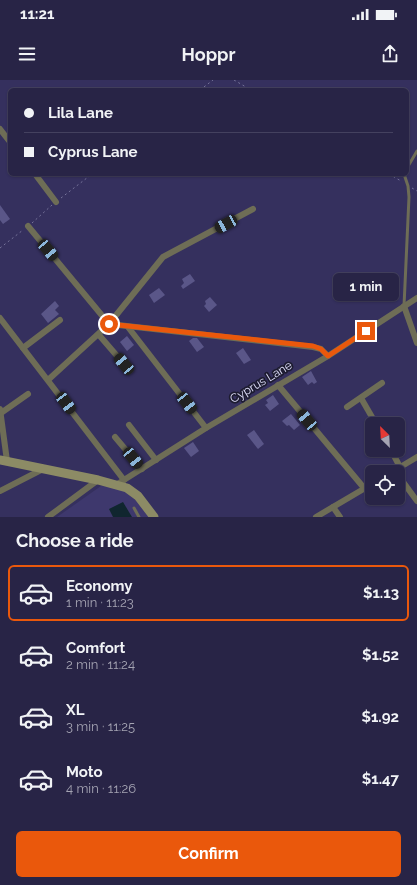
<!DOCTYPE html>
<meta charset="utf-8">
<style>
body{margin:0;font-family:Raleway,sans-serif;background:#343051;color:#f1f3f6;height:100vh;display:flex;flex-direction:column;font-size:15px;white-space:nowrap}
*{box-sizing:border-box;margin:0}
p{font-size:13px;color:#a5a4b3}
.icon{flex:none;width:22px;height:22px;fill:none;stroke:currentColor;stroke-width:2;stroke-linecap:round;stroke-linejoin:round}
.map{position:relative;height:437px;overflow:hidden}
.sheet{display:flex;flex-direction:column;background:#282446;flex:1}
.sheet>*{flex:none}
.guide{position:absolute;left:8px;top:8px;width:401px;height:88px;border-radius:6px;box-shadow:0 1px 3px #0004,0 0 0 1px #44415f;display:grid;align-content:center;height:88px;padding:0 16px;background:#282446}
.needle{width:26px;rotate:336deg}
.tools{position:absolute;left:365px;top:337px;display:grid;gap:8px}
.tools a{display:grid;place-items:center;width:40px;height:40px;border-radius:6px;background:#282446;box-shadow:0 1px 3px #0004,0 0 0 1px #44415f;font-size:20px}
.end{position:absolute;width:18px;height:18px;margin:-9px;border:5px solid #ea580c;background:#fff;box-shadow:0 0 0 2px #fff}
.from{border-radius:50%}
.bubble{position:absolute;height:28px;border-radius:6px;background:#282446;box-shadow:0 1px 3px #0004,0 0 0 1px #44415f;font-size:13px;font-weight:700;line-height:28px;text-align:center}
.car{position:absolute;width:12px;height:24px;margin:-12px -6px;border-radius:5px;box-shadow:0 0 3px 1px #0007;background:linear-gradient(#222 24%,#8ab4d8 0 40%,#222 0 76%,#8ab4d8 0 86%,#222 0)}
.guide b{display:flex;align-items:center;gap:14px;height:38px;font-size:15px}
.guide b+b{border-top:1px solid #44415f}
.guide i{width:10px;height:10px;background:#f1f3f6}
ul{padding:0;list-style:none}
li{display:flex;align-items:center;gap:12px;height:56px;margin:0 8px 6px;padding:0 8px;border:2px solid transparent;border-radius:6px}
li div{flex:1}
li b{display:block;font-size:15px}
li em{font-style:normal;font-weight:700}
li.active{border-color:#ea580c}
li>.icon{width:36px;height:36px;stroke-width:1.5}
h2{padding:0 16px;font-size:18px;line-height:48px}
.cta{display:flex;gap:8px;margin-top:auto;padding:8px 16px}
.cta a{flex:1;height:46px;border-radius:6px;background:#ea580c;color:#fff;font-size:16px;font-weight:700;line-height:46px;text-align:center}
.status{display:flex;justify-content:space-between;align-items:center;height:28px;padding:0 20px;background:#282446;direction:ltr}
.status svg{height:11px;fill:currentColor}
header{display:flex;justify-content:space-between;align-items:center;height:52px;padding:0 16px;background:#282446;font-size:18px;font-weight:700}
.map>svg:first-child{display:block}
.built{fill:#3e386d}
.water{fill:#10262f}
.building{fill:#5a5688}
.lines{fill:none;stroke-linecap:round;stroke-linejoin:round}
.path{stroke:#76739a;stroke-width:1;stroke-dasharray:2 3;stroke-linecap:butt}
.lane{stroke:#6e6d56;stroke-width:3}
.street{stroke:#6e6d56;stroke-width:6}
.secondary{stroke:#8c8b65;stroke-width:9}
.route{stroke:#ea580c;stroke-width:5}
.labels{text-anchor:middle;stroke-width:3.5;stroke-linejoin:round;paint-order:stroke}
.street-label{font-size:12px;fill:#e1e0fd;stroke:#1d1c30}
</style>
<div class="status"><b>11:21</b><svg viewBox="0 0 49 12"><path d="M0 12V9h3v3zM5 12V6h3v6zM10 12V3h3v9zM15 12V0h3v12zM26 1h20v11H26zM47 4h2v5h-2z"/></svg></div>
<header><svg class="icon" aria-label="menu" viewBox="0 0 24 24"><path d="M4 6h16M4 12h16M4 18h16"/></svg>Hoppr<svg class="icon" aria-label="share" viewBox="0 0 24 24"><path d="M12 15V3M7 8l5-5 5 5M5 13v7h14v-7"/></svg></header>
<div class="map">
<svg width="417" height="437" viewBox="0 0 417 437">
<rect width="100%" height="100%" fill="#35305e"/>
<polygon class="built" points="101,406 117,407 131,414 151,437 57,437"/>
<polygon class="water" points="123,422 132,437 113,437 109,429"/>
<g class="building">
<polygon points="0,125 10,139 3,144 0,140"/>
<polygon points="190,194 195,201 183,209 181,206 184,203 182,199"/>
<polygon points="159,208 165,215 154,223 149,215"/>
<polygon points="210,217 217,225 209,232 204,226 206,224 205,221"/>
<polygon points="55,221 59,226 55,230 59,234 48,243 41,234"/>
<polygon points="127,256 134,265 127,271 120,262"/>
<polygon points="193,258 197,258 204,267 197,272 189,261"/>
<polygon points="243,268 251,280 244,284 236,273"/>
<polygon points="311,291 317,302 314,304 312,302 308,305 302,297"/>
<polygon points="273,315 279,324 270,331 265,325 268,323 266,320"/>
<polygon points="291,334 300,345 294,350 289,345 287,346 282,341"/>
<polygon points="254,350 264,364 258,369 247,355"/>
<polygon points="193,362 199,371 191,377 184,368"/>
</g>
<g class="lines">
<g class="path">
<polyline points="234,0 251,10"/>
<polyline points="200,10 213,0"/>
<polyline points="389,94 401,101"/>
<polyline points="412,108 417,111"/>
<polyline points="61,118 92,94"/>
<polyline points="32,143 52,125"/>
<polyline points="0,168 23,150"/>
</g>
<g class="lane">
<polyline points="407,88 417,71"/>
<polyline points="404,226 409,117 408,106 404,94"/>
<polyline points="134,428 139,437"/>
</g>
<g class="street">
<polyline points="0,49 10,62"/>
<polyline points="35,94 56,122"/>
<polyline points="28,146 109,244 313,267 321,269 328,276"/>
<polyline points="404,226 417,263"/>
<polyline points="0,238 124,400"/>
<polyline points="128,247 206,348"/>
<polyline points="99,255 124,284"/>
<polyline points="23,268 60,240"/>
<polyline points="48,300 109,244 163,177 253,129"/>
<polyline points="278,305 364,408"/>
<polyline points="361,318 376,344"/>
<polyline points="347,327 382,303"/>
<polyline points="0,329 7,381"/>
<polyline points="1,333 28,314"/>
<polyline points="129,345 156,380"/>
<polyline points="115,357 142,389"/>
<polyline points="391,370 400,387"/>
<polyline points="392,392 417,377"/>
<polyline points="398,395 417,421"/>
<polyline points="116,405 206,348 328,276 417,218"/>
<polyline points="0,411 43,389"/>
<polyline points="333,427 340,437"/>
<polyline points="48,437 98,400"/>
<polyline points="316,437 372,404"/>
</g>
<polyline class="secondary" points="0,380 98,400 127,408 138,416 154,437"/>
</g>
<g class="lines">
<polyline class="route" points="109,244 313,266 321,269 328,276 366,251"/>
</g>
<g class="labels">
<g class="street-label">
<text transform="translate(261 302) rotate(-31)" y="4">Cyprus Lane</text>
</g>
</g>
</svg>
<div class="tools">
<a><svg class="needle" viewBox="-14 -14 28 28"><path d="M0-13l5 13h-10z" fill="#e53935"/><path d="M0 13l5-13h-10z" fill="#a5a4b3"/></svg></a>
<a><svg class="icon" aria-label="locate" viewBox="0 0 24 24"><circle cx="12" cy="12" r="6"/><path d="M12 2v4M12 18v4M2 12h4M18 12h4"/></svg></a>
</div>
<i class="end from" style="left:109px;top:244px"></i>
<i class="end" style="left:366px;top:251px"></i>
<div class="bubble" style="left:333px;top:193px;width:66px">1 min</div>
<i class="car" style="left:226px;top:144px;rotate:242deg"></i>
<i class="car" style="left:48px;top:170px;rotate:140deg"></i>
<i class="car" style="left:124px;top:284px;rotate:320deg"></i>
<i class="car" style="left:66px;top:323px;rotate:143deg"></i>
<i class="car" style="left:187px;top:323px;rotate:142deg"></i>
<i class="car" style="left:307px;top:340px;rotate:320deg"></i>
<i class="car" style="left:133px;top:378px;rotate:141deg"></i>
<div class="guide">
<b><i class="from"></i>Lila Lane</b>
<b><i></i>Cyprus Lane</b>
</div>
</div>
<section class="sheet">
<h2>Choose a ride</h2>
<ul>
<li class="active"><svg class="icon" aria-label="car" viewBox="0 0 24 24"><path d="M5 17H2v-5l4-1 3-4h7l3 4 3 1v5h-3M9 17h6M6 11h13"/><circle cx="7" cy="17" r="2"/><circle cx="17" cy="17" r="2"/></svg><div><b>Economy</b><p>1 min · 11:23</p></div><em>$1.13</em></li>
<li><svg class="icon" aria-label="car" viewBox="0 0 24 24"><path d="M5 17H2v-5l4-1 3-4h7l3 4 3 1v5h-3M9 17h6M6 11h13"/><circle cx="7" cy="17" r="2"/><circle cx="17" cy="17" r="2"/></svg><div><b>Comfort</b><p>2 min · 11:24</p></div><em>$1.52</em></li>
<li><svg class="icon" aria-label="car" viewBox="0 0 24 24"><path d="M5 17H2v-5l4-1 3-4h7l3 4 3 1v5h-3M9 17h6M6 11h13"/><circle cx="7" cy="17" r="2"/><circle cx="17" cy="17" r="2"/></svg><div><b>XL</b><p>3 min · 11:25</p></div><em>$1.92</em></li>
<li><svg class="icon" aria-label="car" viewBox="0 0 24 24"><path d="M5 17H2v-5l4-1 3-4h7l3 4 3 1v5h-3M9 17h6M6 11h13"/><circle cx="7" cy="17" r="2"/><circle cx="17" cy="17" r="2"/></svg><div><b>Moto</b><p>4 min · 11:26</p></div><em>$1.47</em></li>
</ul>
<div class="cta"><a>Confirm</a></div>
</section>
